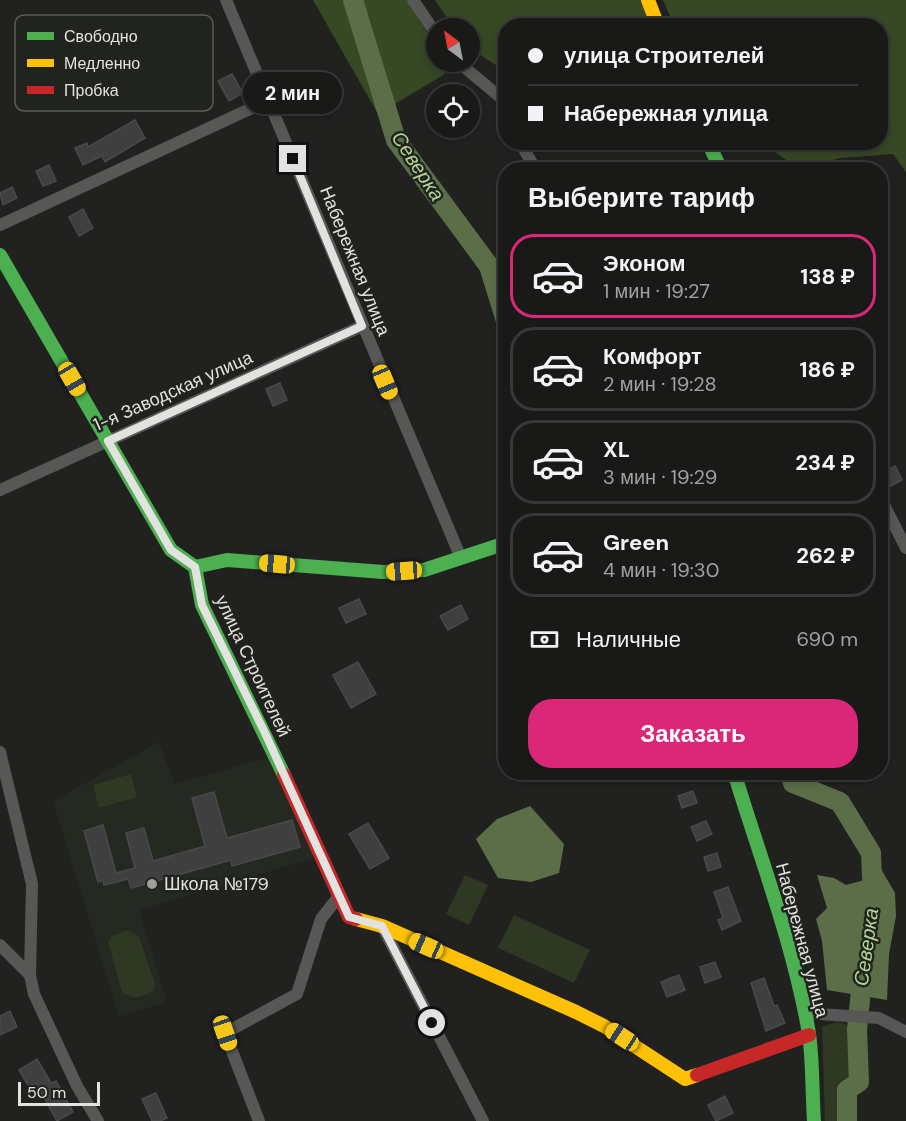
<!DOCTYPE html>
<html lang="ru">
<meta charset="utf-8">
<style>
body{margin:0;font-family:"DM Sans",sans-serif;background:#262725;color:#f1f3f6;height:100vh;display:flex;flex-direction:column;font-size:22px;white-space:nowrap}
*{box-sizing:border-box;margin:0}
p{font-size:20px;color:#9fa1a2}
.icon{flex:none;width:33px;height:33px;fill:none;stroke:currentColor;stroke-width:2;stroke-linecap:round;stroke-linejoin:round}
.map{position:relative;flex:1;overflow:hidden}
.sheet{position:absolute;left:498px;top:162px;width:390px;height:618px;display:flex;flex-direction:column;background:#191a18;border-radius:24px;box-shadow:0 3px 9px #0003,0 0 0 2px #373837}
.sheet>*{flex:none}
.banner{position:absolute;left:498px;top:18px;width:390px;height:132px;border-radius:24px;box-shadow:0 3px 9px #0003,0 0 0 2px #373837;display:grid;align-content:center;height:132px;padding:0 30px;background:#191a18}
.needle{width:39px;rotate:328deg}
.controls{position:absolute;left:426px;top:18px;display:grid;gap:12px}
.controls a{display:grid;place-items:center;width:54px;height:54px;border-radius:50%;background:#191a18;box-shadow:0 3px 9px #0003,0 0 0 2px #373837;font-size:30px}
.scale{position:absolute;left:18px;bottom:15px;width:82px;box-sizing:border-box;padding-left:6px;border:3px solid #e2e3e0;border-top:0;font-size:16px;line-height:21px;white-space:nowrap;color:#e2e3e0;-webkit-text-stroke:4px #21231f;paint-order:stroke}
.end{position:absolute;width:27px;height:27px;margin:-14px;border:8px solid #e2e3e0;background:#111;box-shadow:0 0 0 3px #111}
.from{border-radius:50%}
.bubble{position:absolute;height:42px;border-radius:21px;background:#191a18;box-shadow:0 3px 9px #0003,0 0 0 2px #373837;font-size:20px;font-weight:700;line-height:42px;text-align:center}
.car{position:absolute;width:18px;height:36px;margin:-18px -9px;border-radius:8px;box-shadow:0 0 4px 2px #0007;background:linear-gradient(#f5c518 24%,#345 0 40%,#f5c518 0 76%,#345 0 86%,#f5c518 0)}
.banner b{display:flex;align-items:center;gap:21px;height:57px;font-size:22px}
.banner b+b{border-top:2px solid #373837}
.banner i{width:15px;height:15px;background:#f1f3f6}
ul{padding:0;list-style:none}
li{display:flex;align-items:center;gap:18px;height:84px;margin:0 12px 9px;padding:0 18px;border:3px solid #373837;border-radius:24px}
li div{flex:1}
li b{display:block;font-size:22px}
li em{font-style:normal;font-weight:700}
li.current{border-color:#db2777}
li>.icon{width:54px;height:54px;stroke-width:1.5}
h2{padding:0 30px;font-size:27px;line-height:72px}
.pay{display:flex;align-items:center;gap:15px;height:66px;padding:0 30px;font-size:22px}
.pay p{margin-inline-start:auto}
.primary-button{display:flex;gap:12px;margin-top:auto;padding:12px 30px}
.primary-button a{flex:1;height:69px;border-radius:24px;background:#db2777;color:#fff;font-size:24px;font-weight:700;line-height:69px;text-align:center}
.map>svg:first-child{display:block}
.built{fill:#242921}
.green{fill:#2e3823}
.forest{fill:#374825}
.water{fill:#5b6e48}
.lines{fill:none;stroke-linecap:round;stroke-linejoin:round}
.river{stroke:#5b6e48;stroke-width:20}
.building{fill:#3f3f3f;stroke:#49494a;stroke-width:1.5}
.street{stroke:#575756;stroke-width:12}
.fast{stroke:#4caf50;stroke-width:14}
.slow{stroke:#ffc107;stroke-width:14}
.jam{stroke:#c62828;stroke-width:14}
.route{stroke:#e2e3e0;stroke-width:8}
.poi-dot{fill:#9e9f9d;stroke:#21231f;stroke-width:2}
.labels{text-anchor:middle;stroke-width:5;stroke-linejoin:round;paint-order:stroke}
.street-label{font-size:18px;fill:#e2e3e0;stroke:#21231f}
.poi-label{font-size:18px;fill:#e2e3e0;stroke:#21231f;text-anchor:start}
.water-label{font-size:20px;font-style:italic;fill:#b3d693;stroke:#21231f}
.key{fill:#21231f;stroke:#5b5d59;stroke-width:1.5}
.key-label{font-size:16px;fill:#e2e3e0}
</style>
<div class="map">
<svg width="906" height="1121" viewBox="0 0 906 1121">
<rect width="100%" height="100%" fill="#212220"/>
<polygon class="built" points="159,742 175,784 273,756 314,858 139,910 167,1002 119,1017 53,801"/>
<g class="green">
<polygon points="131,774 137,797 99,808 93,785"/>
<polygon points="465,875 488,885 469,925 446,914"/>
<polygon points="514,915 590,950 574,983 498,948"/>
<path d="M127 930 139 936 155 984 153 990C143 998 133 1001 122 992L108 942 112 936Z"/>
<polygon points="837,1022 848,1025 850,1076 839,1084 837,1121 825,1121 822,1027"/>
</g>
<g class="forest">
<polygon points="313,0 407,0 436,47 436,62 443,62 445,74 378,114"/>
<polygon points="435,0 642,0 653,25 506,26 505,71 470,48 470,28 454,28"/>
<polygon points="663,0 906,0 906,172 893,154 840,158 799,169 762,143 880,142 880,26 674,25"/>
</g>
<g class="water">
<polygon points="530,806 564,844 559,873 531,882 498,878 476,839 497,819"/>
<polygon points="870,850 895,893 896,916 889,954 887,1000 827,990 822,941 816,919 827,908 817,875 834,878 846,885 868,879"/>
</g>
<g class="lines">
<g class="river">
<polyline points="353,0 396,140 489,266 506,321"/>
<polyline points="790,772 793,783 840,802 871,853 872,878"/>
<polyline points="847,1121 847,1090 859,1082 857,1030 863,970"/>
</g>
</g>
<g class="building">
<polygon points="232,74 243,93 229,101 218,81"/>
<polygon points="135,120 145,138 105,162 102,156 83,165 75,148 87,143 88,147"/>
<polygon points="49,165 56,181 43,186 36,171"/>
<polygon points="12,187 17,198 3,205 0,193"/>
<polygon points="83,209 93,228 79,236 69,217"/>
<polygon points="280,383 287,400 273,406 266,389"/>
<polygon points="895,466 902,480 885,489 880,474"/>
<polygon points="359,599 366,614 346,623 339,608"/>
<polygon points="461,605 468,619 448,630 440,616"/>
<polygon points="358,662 376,694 351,708 333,675"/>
<polygon points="693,791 697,803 682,808 678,796"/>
<polygon points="214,792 227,838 292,820 300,847 232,866 231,860 131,888 128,879 104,885 103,880 98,882 84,831 103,825 116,873 135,868 126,833 144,828 153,861 205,846 192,798"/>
<polygon points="706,821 712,834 697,841 691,827"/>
<polygon points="368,823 389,858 370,869 349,834"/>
<polygon points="717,853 721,867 708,871 704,857"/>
<polygon points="728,887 741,921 722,930 718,920 723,918 714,892"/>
<polygon points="715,962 721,977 705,983 700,967"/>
<polygon points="679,975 685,990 667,997 661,982"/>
<polygon points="764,978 774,1006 777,1005 785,1023 766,1031 751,983"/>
<polygon points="10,1011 17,1027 0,1035 0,1016"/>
<polygon points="37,1059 51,1083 56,1081 73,1112 57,1121 36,1083 29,1087 19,1070"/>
<polygon points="156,1093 167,1118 160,1121 152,1121 142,1099"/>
<polygon points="725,1096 733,1113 716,1121 708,1105"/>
</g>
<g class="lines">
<g class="street">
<polyline points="226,0 461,558"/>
<polyline points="413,0 436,34"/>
<polyline points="458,62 506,102"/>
<polyline points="523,142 525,151 536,170"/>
<polyline points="0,225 269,100"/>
<polyline points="0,490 362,326"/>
<polyline points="880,497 906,548"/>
<polyline points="0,752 32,884 30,975 34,994 77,1086 98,1121"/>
<polyline points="382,926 483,1121"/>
<polyline points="0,945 30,975"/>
<polyline points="804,1013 879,1018 906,1032"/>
<polyline points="259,1121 225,1033 297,994 321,919 339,896"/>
</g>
<g class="fast">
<polyline points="708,142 721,170"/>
<polyline points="0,255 171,550 195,567 202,605 284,775"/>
<polyline points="195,567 227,560 383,572 424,570 506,543"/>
<path d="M734 772C760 858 794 945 809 1034 813 1062 812 1092 814 1121"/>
</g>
<g class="slow">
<polyline points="648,0 658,26"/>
<polyline points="356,919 382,926 576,1012 604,1026 685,1079 697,1075"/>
</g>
<g class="jam">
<polyline points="284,775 349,917 356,919"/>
<polyline points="697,1075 809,1035"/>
</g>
</g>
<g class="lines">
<polyline class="route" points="293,159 362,326 108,441 171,550 195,567 202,605 265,733 349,917 382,926 432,1023"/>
</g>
<circle class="poi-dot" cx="152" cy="884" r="6"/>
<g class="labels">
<g class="street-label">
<text transform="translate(355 261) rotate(68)" y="6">Набережная улица</text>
<text transform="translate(173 391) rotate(-24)" y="6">1-я Заводская улица</text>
<text transform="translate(253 666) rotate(65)" y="6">улица Строителей</text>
<text transform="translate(802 940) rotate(75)" y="6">Набережная улица</text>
</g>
<g class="poi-label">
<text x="164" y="890">Школа №179</text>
</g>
<g class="water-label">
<text transform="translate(418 166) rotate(57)" y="7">Северка</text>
<text transform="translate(866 947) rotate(-82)" y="7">Северка</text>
</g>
</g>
<rect x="15" y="15" width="198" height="96" rx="9" class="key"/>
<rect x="27" y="32" width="27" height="8" fill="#4caf50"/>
<rect x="27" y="59" width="27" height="8" fill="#ffc107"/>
<rect x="27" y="86" width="27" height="8" fill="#c62828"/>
<g class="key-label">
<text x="64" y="42">Свободно</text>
<text x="64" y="69">Медленно</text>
<text x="64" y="96">Пробка</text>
</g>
</svg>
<div class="controls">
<a><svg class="needle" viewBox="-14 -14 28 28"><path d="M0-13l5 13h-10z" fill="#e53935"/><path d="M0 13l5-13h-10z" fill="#9fa1a2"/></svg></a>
<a><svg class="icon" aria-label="locate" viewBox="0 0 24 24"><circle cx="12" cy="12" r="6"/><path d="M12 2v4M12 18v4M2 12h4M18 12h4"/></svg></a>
</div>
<div class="scale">50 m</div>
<i class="end from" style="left:432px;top:1023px"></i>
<i class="end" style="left:293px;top:159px"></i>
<div class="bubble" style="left:243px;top:72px;width:99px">2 мин</div>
<i class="car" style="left:72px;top:379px;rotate:150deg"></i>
<i class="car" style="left:385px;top:382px;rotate:157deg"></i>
<i class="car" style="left:277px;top:564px;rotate:275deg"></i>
<i class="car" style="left:404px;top:571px;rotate:266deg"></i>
<i class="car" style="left:426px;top:946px;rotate:294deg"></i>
<i class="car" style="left:225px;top:1033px;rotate:161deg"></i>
<i class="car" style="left:622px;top:1037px;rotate:303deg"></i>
<div class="banner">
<b><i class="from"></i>улица Строителей</b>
<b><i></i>Набережная улица</b>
</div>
<section class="sheet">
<h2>Выберите тариф</h2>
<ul>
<li class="current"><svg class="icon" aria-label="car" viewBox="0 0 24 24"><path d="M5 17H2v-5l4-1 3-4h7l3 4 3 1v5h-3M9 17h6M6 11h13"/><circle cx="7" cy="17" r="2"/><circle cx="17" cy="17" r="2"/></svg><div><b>Эконом</b><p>1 мин · 19:27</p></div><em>138 ₽</em></li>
<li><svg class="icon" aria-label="car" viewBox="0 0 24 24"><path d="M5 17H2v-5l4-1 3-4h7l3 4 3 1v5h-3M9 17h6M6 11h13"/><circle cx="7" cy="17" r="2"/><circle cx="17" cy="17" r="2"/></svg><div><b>Комфорт</b><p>2 мин · 19:28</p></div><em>186 ₽</em></li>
<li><svg class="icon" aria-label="car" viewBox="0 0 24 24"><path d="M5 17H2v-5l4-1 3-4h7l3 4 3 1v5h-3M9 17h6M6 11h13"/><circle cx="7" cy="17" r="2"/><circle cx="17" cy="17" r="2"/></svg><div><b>XL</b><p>3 мин · 19:29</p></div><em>234 ₽</em></li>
<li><svg class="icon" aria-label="car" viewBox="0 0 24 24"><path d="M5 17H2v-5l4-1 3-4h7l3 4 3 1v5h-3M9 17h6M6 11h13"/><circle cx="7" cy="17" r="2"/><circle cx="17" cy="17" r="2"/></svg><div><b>Green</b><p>4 мин · 19:30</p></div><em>262 ₽</em></li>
</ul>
<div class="pay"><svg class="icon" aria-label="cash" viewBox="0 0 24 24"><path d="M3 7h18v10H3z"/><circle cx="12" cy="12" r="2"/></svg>Наличные<p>690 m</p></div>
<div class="primary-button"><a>Заказать</a></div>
</section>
</div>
